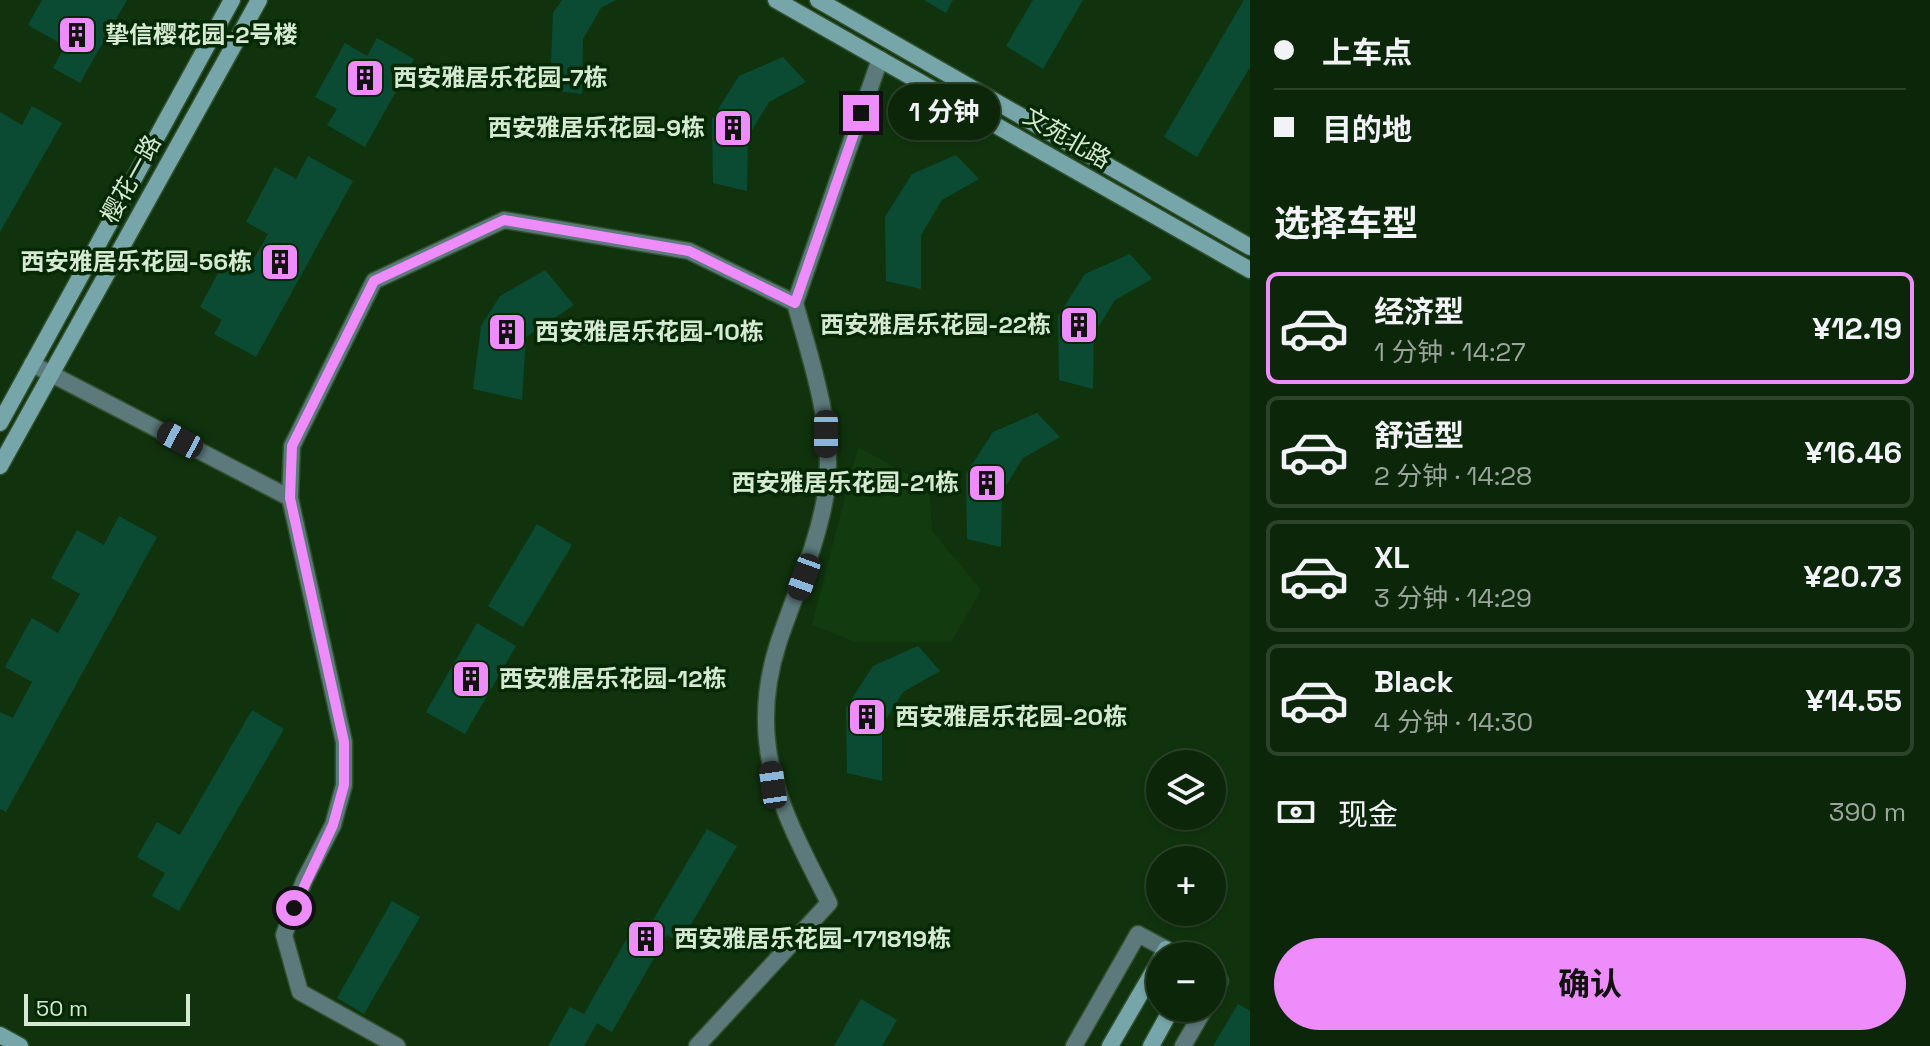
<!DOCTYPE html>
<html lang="zh">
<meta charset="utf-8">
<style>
body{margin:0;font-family:"Space Grotesk","Noto Sans SC",sans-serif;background:#152e13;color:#f1f3f6;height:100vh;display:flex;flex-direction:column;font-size:30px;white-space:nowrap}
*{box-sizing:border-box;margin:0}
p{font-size:26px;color:#9aa59c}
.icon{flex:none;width:44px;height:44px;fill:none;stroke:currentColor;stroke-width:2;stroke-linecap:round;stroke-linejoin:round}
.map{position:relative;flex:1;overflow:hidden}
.details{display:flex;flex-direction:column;background:#0c260a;width:680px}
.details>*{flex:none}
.guide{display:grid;align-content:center;height:176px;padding:0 24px;background:#0c260a}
.controls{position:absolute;left:1146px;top:750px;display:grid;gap:16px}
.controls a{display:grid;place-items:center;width:80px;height:80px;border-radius:50%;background:#0c260a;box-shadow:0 2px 6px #0004,0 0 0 2px #2c432b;font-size:40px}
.scale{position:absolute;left:24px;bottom:20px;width:166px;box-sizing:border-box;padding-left:8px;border:4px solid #d5e9d3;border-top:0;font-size:22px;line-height:28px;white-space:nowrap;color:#d5e9d3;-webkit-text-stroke:6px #052904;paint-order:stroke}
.end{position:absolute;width:36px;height:36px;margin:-18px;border:10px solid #ed8cfa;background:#111;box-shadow:0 0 0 4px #111}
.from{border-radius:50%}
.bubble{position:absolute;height:56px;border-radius:28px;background:#0c260a;box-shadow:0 2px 6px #0004,0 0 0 2px #2c432b;font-size:26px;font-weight:700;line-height:56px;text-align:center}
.car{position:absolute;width:24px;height:48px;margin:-24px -12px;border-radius:10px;box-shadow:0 0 6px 2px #0007;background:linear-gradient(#222 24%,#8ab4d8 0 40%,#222 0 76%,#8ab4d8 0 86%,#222 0)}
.guide b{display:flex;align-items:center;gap:28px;height:76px;font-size:30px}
.guide b+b{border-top:2px solid #2c432b}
.guide i{width:20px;height:20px;background:#f1f3f6}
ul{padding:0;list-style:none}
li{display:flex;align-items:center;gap:24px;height:112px;margin:0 16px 12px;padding:0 8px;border:4px solid #2c432b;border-radius:12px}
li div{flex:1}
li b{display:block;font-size:30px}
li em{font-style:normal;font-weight:700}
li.selected{border-color:#ed8cfa}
li>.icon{width:72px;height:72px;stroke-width:1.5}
h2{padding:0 24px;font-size:36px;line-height:96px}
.pay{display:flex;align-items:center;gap:20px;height:88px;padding:0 24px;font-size:30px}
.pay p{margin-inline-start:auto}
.cta{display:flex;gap:16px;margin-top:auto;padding:16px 24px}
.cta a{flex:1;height:92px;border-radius:48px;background:#ed8cfa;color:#111;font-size:32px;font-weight:700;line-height:92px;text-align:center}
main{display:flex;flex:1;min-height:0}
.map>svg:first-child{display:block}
.built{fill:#123c10}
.building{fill:#0b4b34}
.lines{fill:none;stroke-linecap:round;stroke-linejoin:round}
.street-casing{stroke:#30502e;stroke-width:19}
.secondary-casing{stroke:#30502e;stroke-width:19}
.street{stroke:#5c797b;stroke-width:16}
.secondary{stroke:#76a6a9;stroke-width:16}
.route{stroke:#ed8cfa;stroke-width:10}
.labels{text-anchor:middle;stroke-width:7;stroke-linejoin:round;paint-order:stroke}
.poi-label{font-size:24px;font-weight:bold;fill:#d5e9d3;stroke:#052904;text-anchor:start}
.street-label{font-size:24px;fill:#d5e9d3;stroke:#052904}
</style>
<main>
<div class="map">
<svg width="1250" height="1046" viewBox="0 0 1250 1046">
<rect width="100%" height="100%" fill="#10330e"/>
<polygon class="built" points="858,447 929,486 932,531 981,590 951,642 856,642 812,625"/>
<g class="building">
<polygon points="42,0 127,0 80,83 53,68 65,46 28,25"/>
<polygon points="562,0 616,0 601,8 583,39 582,94 550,90 553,13"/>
<polygon points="924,0 953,0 946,13"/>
<polygon points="1033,0 1083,0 1043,69 1006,46"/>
<polygon points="1244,0 1250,0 1250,67 1197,157 1164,137"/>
<polygon points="377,38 414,59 365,147 327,125 337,109 315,97 345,43 367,56"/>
<polygon points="783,57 806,82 769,102 748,137 747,191 713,183 712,119 739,76"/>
<polygon points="32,106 62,123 0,232 0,112 22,125"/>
<polygon points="956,155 979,179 942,200 921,235 921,289 886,281 885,217 912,174"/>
<polygon points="308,156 353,181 256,357 214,334 222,320 200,307 227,256 249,268 268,234 246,222 275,167 296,179"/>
<polygon points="1130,254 1152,279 1115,300 1094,334 1093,389 1059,380 1058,316 1085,274"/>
<polygon points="545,270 574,305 526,337 522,400 473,389 481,326 500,296"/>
<polygon points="1037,413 1060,437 1023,458 1002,492 1001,547 967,539 966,474 993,432"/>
<polygon points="119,516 157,537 6,812 0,809 0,712 13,718 32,682 5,667 32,618 58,633 80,594 51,578 77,530 104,545"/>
<polygon points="537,524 572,545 523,627 488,606"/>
<polygon points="477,623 516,646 465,734 426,712"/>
<polygon points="918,646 940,671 903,692 882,726 882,781 847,773 846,708 873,666"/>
<polygon points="252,710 284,729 179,911 152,896 165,873 137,857 157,822 180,835"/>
<polygon points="707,829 737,846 680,943 667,935 612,1032 597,1023 584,1046 548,1046 570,1007 584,1014 638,919 650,925"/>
<polygon points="392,901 420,917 364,1014 337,998"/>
<polygon points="861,999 897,1020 882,1046 834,1046"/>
<polygon points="1238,1004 1250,1011 1250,1046 1213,1046"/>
</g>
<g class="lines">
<defs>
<g id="street">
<polyline points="32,364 290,498"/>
<polyline points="1212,977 1220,981 1212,996"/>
<polyline points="397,1046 300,992 284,935 304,881 333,825 344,785 344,742 290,498 292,446 374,281 504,220 689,251 795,303 880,59"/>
<path d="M697 1046 829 903C784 814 745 747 778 644 795 593 817 547 826 493 835 429 812 364 795 303"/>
<polyline points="1074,1046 1138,934 1166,949"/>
<polyline points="1183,1046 1205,1008"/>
</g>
<g id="secondary">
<polyline points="776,0 1250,270"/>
<polyline points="818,0 1250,247"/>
<polyline points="0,423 232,0"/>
<polyline points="0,466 259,0"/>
<polyline points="1162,956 1166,949 1177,956"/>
<polyline points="0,1035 20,1046"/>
<polyline points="1110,1046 1160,960"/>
<polyline points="1151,1046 1172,1008"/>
</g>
</defs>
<use href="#street" class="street-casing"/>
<use href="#secondary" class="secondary-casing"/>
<use href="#street" class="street"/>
<use href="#secondary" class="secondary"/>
</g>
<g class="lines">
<polyline class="route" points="294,908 333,825 344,785 344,742 290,498 292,446 374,281 504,220 689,251 795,303 861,113"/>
</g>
<defs>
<symbol id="building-square" viewBox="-11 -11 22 22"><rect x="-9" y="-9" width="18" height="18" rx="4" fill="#ed8cfa" stroke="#052904"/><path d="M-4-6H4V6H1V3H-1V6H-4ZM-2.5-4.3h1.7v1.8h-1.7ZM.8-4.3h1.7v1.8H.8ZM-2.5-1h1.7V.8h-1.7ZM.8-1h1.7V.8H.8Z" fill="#111"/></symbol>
</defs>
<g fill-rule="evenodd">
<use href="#building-square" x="55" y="13" width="44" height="44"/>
<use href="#building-square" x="343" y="56" width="44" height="44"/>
<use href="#building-square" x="711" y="106" width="44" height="44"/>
<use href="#building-square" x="258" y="240" width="44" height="44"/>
<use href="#building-square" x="1057" y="303" width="44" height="44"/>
<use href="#building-square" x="485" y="310" width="44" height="44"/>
<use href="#building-square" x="965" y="461" width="44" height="44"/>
<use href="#building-square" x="449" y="657" width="44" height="44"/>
<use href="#building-square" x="845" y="695" width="44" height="44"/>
<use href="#building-square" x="624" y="917" width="44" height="44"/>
</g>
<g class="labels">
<g class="poi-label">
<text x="105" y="43">挚信樱花园-2号楼</text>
<text x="393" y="86">西安雅居乐花园-7栋</text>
<text x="705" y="136" text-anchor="end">西安雅居乐花园-9栋</text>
<text x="252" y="270" text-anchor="end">西安雅居乐花园-56栋</text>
<text x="1051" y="333" text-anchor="end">西安雅居乐花园-22栋</text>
<text x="535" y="340">西安雅居乐花园-10栋</text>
<text x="959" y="491" text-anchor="end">西安雅居乐花园-21栋</text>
<text x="499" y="687">西安雅居乐花园-12栋</text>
<text x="895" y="725">西安雅居乐花园-20栋</text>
<text x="674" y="947">西安雅居乐花园-171819栋</text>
</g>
<g class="street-label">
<text transform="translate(1067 138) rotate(30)" y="8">文苑北路</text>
<text transform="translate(131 179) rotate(-61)" y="8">樱花一路</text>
</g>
</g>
</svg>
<div class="controls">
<a><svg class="icon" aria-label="layers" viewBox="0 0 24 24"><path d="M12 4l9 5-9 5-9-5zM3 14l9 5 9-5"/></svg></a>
<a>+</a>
<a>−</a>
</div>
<div class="scale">50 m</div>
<i class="end from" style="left:294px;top:908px"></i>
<i class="end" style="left:861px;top:113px"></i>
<div class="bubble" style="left:888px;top:84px;width:112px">1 分钟</div>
<i class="car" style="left:826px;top:434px;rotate:180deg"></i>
<i class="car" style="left:180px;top:440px;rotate:298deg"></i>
<i class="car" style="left:804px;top:577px;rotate:200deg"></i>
<i class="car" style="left:773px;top:785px;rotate:352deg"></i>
</div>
<section class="details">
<div class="guide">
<b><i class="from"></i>上车点</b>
<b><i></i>目的地</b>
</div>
<h2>选择车型</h2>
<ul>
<li class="selected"><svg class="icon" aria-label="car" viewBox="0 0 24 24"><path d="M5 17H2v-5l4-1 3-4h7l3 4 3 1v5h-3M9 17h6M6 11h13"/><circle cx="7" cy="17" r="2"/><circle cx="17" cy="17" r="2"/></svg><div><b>经济型</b><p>1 分钟 · 14:27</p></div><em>¥12.19</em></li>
<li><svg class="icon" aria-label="car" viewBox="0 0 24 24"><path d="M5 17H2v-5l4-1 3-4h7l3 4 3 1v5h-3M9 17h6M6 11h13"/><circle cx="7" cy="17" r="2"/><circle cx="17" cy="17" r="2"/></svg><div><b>舒适型</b><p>2 分钟 · 14:28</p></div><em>¥16.46</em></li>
<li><svg class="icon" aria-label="car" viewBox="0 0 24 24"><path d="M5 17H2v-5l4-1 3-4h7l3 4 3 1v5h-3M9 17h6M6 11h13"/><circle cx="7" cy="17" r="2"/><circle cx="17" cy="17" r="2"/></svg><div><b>XL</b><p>3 分钟 · 14:29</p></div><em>¥20.73</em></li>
<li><svg class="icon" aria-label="car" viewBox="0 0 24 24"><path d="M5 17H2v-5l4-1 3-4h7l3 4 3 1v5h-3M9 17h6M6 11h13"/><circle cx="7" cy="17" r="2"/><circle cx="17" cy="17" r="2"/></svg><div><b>Black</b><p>4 分钟 · 14:30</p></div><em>¥14.55</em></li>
</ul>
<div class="pay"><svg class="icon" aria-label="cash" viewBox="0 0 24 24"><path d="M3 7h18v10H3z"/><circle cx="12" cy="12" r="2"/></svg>现金<p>390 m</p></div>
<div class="cta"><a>确认</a></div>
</section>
</main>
